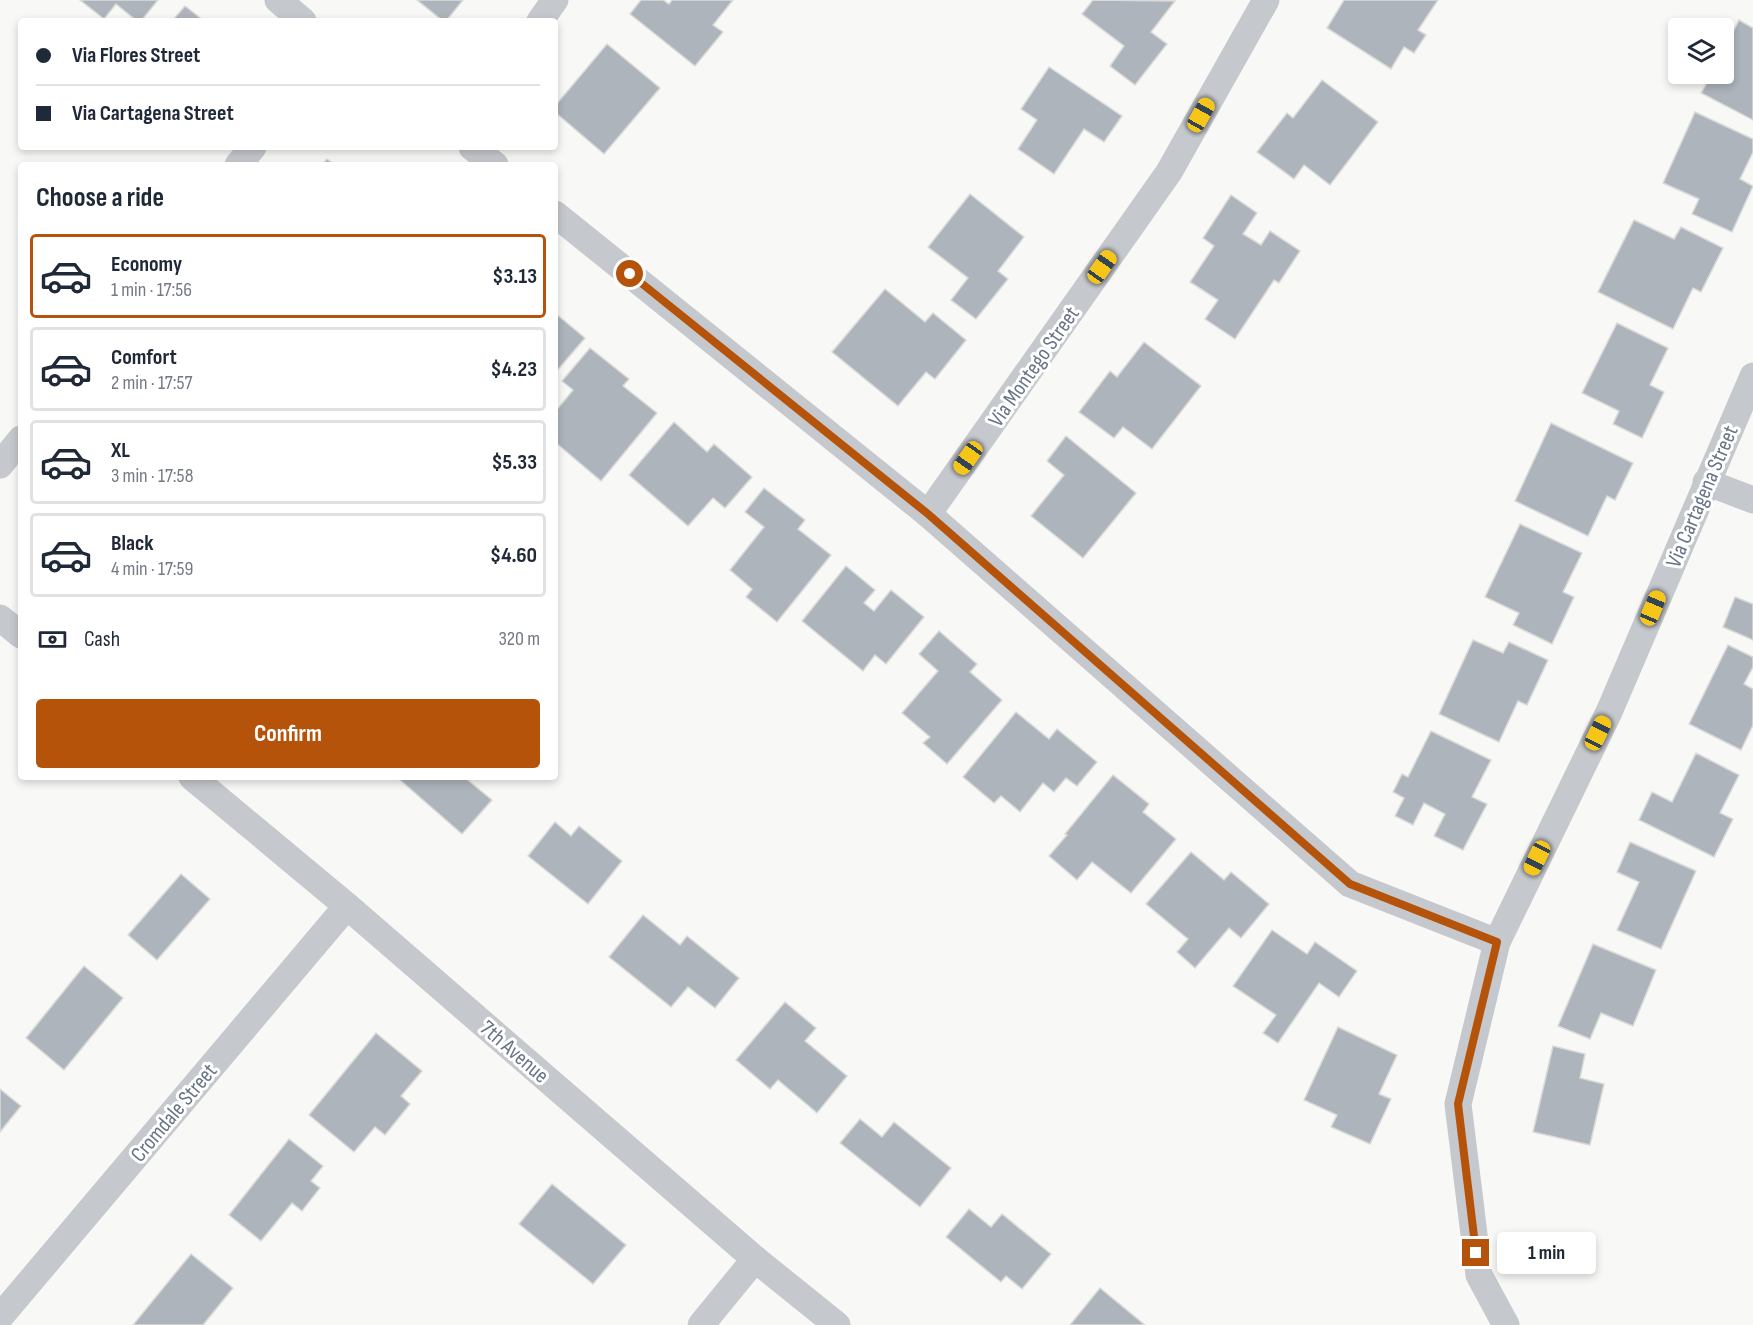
<!DOCTYPE html>
<meta charset="utf-8">
<style>
body{margin:0;font-family:"Sofia Sans Condensed",sans-serif;background:#f2f2f3;color:#1f2937;height:100vh;display:flex;flex-direction:column;font-size:22px;white-space:nowrap}
*{box-sizing:border-box;margin:0}
p{font-size:20px;color:#747a83}
.icon{flex:none;width:33px;height:33px;fill:none;stroke:currentColor;stroke-width:2;stroke-linecap:round;stroke-linejoin:round}
.map{position:relative;flex:1;overflow:hidden}
.details{position:absolute;left:18px;top:162px;width:540px;height:618px;display:flex;flex-direction:column;background:#fff;border-radius:6px;box-shadow:0 3px 9px #0003}
.details>*{flex:none}
.banner{position:absolute;left:18px;top:18px;width:540px;height:132px;border-radius:6px;box-shadow:0 3px 9px #0003;display:grid;align-content:center;height:132px;padding:0 18px;background:#fff}
.buttons{position:absolute;left:1668px;top:18px;display:grid;gap:12px}
.buttons a{display:grid;place-items:center;width:66px;height:66px;border-radius:6px;background:#fff;box-shadow:0 3px 9px #0003;font-size:30px}
.end{position:absolute;width:27px;height:27px;margin:-14px;border:8px solid #b45309;background:#fff;box-shadow:0 0 0 3px #fff}
.from{border-radius:50%}
.bubble{position:absolute;height:42px;border-radius:6px;background:#fff;box-shadow:0 3px 9px #0003;font-size:20px;font-weight:700;line-height:42px;text-align:center}
.car{position:absolute;width:18px;height:36px;margin:-18px -9px;border-radius:8px;box-shadow:0 0 4px 2px #0007;background:linear-gradient(#f5c518 24%,#345 0 40%,#f5c518 0 76%,#345 0 86%,#f5c518 0)}
.banner b{display:flex;align-items:center;gap:21px;height:57px;font-size:22px}
.banner b+b{border-top:2px solid #e0e1e3}
.banner i{width:15px;height:15px;background:#1f2937}
ul{padding:0;list-style:none}
li{display:flex;align-items:center;gap:18px;height:84px;margin:0 12px 9px;padding:0 6px;border:3px solid #e0e1e3;border-radius:6px}
li div{flex:1}
li b{display:block;font-size:22px}
li em{font-style:normal;font-weight:700}
li.active{border-color:#b45309}
li>.icon{width:54px;height:54px;stroke-width:1.5}
h2{padding:0 18px;font-size:27px;line-height:72px}
.pay{display:flex;align-items:center;gap:15px;height:66px;padding:0 18px;font-size:22px}
.pay p{margin-inline-start:auto}
.primary-button{display:flex;gap:12px;margin-top:auto;padding:12px 18px}
.primary-button a{flex:1;height:69px;border-radius:6px;background:#b45309;color:#fff;font-size:24px;font-weight:700;line-height:69px;text-align:center}
.map>svg:first-child{display:block}
.building{fill:#adb4bb;stroke:#dadbd9;stroke-width:1.5}
.lines{fill:none;stroke-linecap:round;stroke-linejoin:round}
.street{stroke:#c5c8cc;stroke-width:27}
.route{stroke:#b45309;stroke-width:8}
.labels{text-anchor:middle;stroke-width:6;stroke-linejoin:round;paint-order:stroke}
.street-label{font-size:22px;fill:#687487;stroke:#fff}
</style>
<div class="map">
<svg width="1753" height="1325" viewBox="0 0 1753 1325">
<rect width="100%" height="100%" fill="#f8f9f7"/>
<g class="building">
<polygon points="80,0 158,0 141,21 137,21 116,4 104,19"/>
<polygon points="417,0 463,0 446,21 443,21"/>
<polygon points="641,0 663,0 669,4 672,0 733,0 713,25 723,32 695,66 630,14"/>
<polygon points="1093,0 1175,1 1151,32 1167,44 1135,85 1110,66 1124,46 1082,14"/>
<polygon points="1344,0 1438,0 1418,30 1426,35 1414,53 1404,47 1391,69 1327,28"/>
<polygon points="185,6 204,21 172,21"/>
<polygon points="1739,20 1753,28 1753,120 1701,93 1712,74 1724,74 1724,50"/>
<polygon points="607,44 660,88 604,154 555,112 555,106"/>
<polygon points="1049,67 1122,116 1104,142 1084,129 1054,174 1018,149 1037,120 1021,109"/>
<polygon points="1322,80 1378,122 1330,185 1304,165 1294,179 1257,152 1287,113 1293,118"/>
<polygon points="1695,112 1753,139 1753,152 1740,179 1753,186 1732,232 1692,214 1699,199 1663,183"/>
<polygon points="327,159 335,165 322,165"/>
<polygon points="970,194 1024,237 998,271 1008,279 976,319 951,300 968,278 928,247"/>
<polygon points="1231,195 1257,213 1243,234 1261,245 1270,231 1300,251 1279,283 1274,280 1235,339 1205,319 1218,300 1190,282 1214,246 1203,238"/>
<polygon points="1634,220 1674,239 1681,227 1723,248 1701,292 1693,288 1673,329 1598,292"/>
<polygon points="885,289 925,322 933,313 966,340 935,379 926,372 898,406 832,352"/>
<polygon points="555,313 585,338 555,373"/>
<polygon points="1617,323 1668,348 1650,385 1664,392 1642,438 1613,424 1619,411 1582,393"/>
<polygon points="1144,342 1201,386 1152,449 1123,427 1114,438 1079,412 1110,371 1117,377"/>
<polygon points="590,348 629,379 623,386 657,413 601,481 555,442 555,412 573,390 562,381"/>
<polygon points="674,422 707,452 714,444 752,477 725,508 713,498 688,526 629,475"/>
<polygon points="1551,423 1633,463 1615,500 1607,496 1588,536 1515,501"/>
<polygon points="1066,436 1136,493 1083,558 1031,516 1064,475 1047,461"/>
<polygon points="764,488 805,520 798,529 831,555 777,622 746,597 752,589 730,570 764,527 745,512"/>
<polygon points="1520,524 1582,553 1563,592 1574,597 1552,644 1513,625 1519,613 1485,597"/>
<polygon points="846,566 875,590 864,603 874,611 891,590 924,617 886,664 875,655 863,671 802,621"/>
<polygon points="1735,597 1753,604 1753,640 1723,627"/>
<polygon points="939,631 977,664 970,672 1002,700 947,764 923,743 930,737 902,713 938,671 919,654"/>
<polygon points="1473,640 1503,653 1509,642 1548,660 1527,705 1518,701 1499,742 1439,714"/>
<polygon points="1728,645 1753,657 1753,667 1744,684 1753,689 1753,725 1741,750 1689,724"/>
<polygon points="1016,712 1049,739 1057,729 1097,762 1077,786 1066,778 1054,792 1043,783 1020,812 1001,796 994,803 963,777"/>
<polygon points="1431,731 1491,760 1472,797 1487,804 1463,850 1434,836 1445,814 1424,803 1413,825 1395,816 1404,798 1393,792 1402,774 1408,777"/>
<polygon points="1696,753 1739,775 1720,813 1733,819 1714,857 1639,820 1652,792 1672,802"/>
<polygon points="1113,775 1149,804 1143,812 1176,839 1131,893 1092,862 1077,880 1049,856 1067,835 1065,834"/>
<polygon points="401,777 464,777 492,800 462,834 399,779"/>
<polygon points="555,822 571,836 579,826 622,861 588,904 528,856"/>
<polygon points="1630,842 1696,871 1661,949 1617,930 1639,882 1617,872"/>
<polygon points="1191,852 1224,880 1231,872 1269,904 1241,938 1229,928 1195,968 1177,952 1188,939 1146,904"/>
<polygon points="181,874 210,899 157,960 128,935"/>
<polygon points="643,915 680,945 687,936 739,978 715,1008 688,987 671,1007 609,957"/>
<polygon points="1272,930 1307,954 1315,942 1357,971 1339,997 1319,983 1278,1043 1263,1033 1276,1015 1233,986"/>
<polygon points="1593,944 1656,970 1633,1026 1601,1013 1590,1039 1558,1026"/>
<polygon points="84,966 123,998 64,1070 26,1038"/>
<polygon points="785,1002 816,1028 805,1041 847,1076 817,1113 778,1080 770,1089 736,1060"/>
<polygon points="1338,1027 1397,1055 1379,1094 1391,1099 1370,1144 1331,1127 1337,1115 1304,1100"/>
<polygon points="376,1033 422,1071 401,1096 410,1104 385,1135 375,1127 354,1152 309,1115"/>
<polygon points="1553,1046 1585,1054 1580,1078 1604,1084 1590,1145 1533,1132"/>
<polygon points="0,1089 21,1106 0,1132"/>
<polygon points="860,1119 882,1137 894,1122 951,1168 920,1207 840,1143"/>
<polygon points="289,1139 323,1166 311,1181 320,1188 302,1211 292,1203 261,1241 229,1215"/>
<polygon points="552,1184 626,1245 593,1284 519,1224"/>
<polygon points="969,1209 991,1227 1002,1214 1051,1254 1022,1289 1006,1276 1001,1282 946,1237"/>
<polygon points="191,1254 233,1288 203,1325 133,1325"/>
<polygon points="1100,1288 1145,1325 1070,1325"/>
</g>
<g class="lines">
<g class="street">
<polyline points="278,0 303,21"/>
<polyline points="540,21 555,0"/>
<polyline points="472,147 495,165"/>
<polyline points="238,165 253,147"/>
<polyline points="555,214 928,514 1350,884 1497,942"/>
<polyline points="0,465 21,439"/>
<polyline points="1706,482 1753,500"/>
<polyline points="928,514 1169,172 1266,0"/>
<polyline points="0,618 21,635"/>
<polyline points="192,777 347,906 755,1259 837,1325"/>
<polyline points="0,1317 347,906"/>
<polyline points="701,1325 755,1259"/>
<polyline points="1506,1325 1479,1275 1458,1104 1497,942 1609,712 1753,376"/>
</g>
</g>
<g class="lines">
<polyline class="route" points="630,274 928,514 1350,884 1497,942 1458,1104 1476,1253"/>
</g>
<g class="labels">
<g class="street-label">
<text transform="translate(1033 366) rotate(-55)" y="8">Via Montego Street</text>
<text transform="translate(1701 496) rotate(-67)" y="8">Via Cartagena Street</text>
<text transform="translate(515 1051) rotate(41)" y="8">7th Avenue</text>
<text transform="translate(173 1112) rotate(-50)" y="8">Cromdale Street</text>
</g>
</g>
</svg>
<div class="buttons">
<a><svg class="icon" aria-label="layers" viewBox="0 0 24 24"><path d="M12 4l9 5-9 5-9-5zM3 14l9 5 9-5"/></svg></a>
</div>
<i class="end from" style="left:630px;top:274px"></i>
<i class="end" style="left:1476px;top:1253px"></i>
<div class="bubble" style="left:1497px;top:1232px;width:99px">1 min</div>
<i class="car" style="left:1201px;top:115px;rotate:29deg"></i>
<i class="car" style="left:1102px;top:267px;rotate:35deg"></i>
<i class="car" style="left:968px;top:458px;rotate:215deg"></i>
<i class="car" style="left:1653px;top:608px;rotate:23deg"></i>
<i class="car" style="left:1598px;top:733px;rotate:26deg"></i>
<i class="car" style="left:1537px;top:858px;rotate:206deg"></i>
<div class="banner">
<b><i class="from"></i>Via Flores Street</b>
<b><i></i>Via Cartagena Street</b>
</div>
<section class="details">
<h2>Choose a ride</h2>
<ul>
<li class="active"><svg class="icon" aria-label="car" viewBox="0 0 24 24"><path d="M5 17H2v-5l4-1 3-4h7l3 4 3 1v5h-3M9 17h6M6 11h13"/><circle cx="7" cy="17" r="2"/><circle cx="17" cy="17" r="2"/></svg><div><b>Economy</b><p>1 min · 17:56</p></div><em>$3.13</em></li>
<li><svg class="icon" aria-label="car" viewBox="0 0 24 24"><path d="M5 17H2v-5l4-1 3-4h7l3 4 3 1v5h-3M9 17h6M6 11h13"/><circle cx="7" cy="17" r="2"/><circle cx="17" cy="17" r="2"/></svg><div><b>Comfort</b><p>2 min · 17:57</p></div><em>$4.23</em></li>
<li><svg class="icon" aria-label="car" viewBox="0 0 24 24"><path d="M5 17H2v-5l4-1 3-4h7l3 4 3 1v5h-3M9 17h6M6 11h13"/><circle cx="7" cy="17" r="2"/><circle cx="17" cy="17" r="2"/></svg><div><b>XL</b><p>3 min · 17:58</p></div><em>$5.33</em></li>
<li><svg class="icon" aria-label="car" viewBox="0 0 24 24"><path d="M5 17H2v-5l4-1 3-4h7l3 4 3 1v5h-3M9 17h6M6 11h13"/><circle cx="7" cy="17" r="2"/><circle cx="17" cy="17" r="2"/></svg><div><b>Black</b><p>4 min · 17:59</p></div><em>$4.60</em></li>
</ul>
<div class="pay"><svg class="icon" aria-label="cash" viewBox="0 0 24 24"><path d="M3 7h18v10H3z"/><circle cx="12" cy="12" r="2"/></svg>Cash<p>320 m</p></div>
<div class="primary-button"><a>Confirm</a></div>
</section>
</div>
